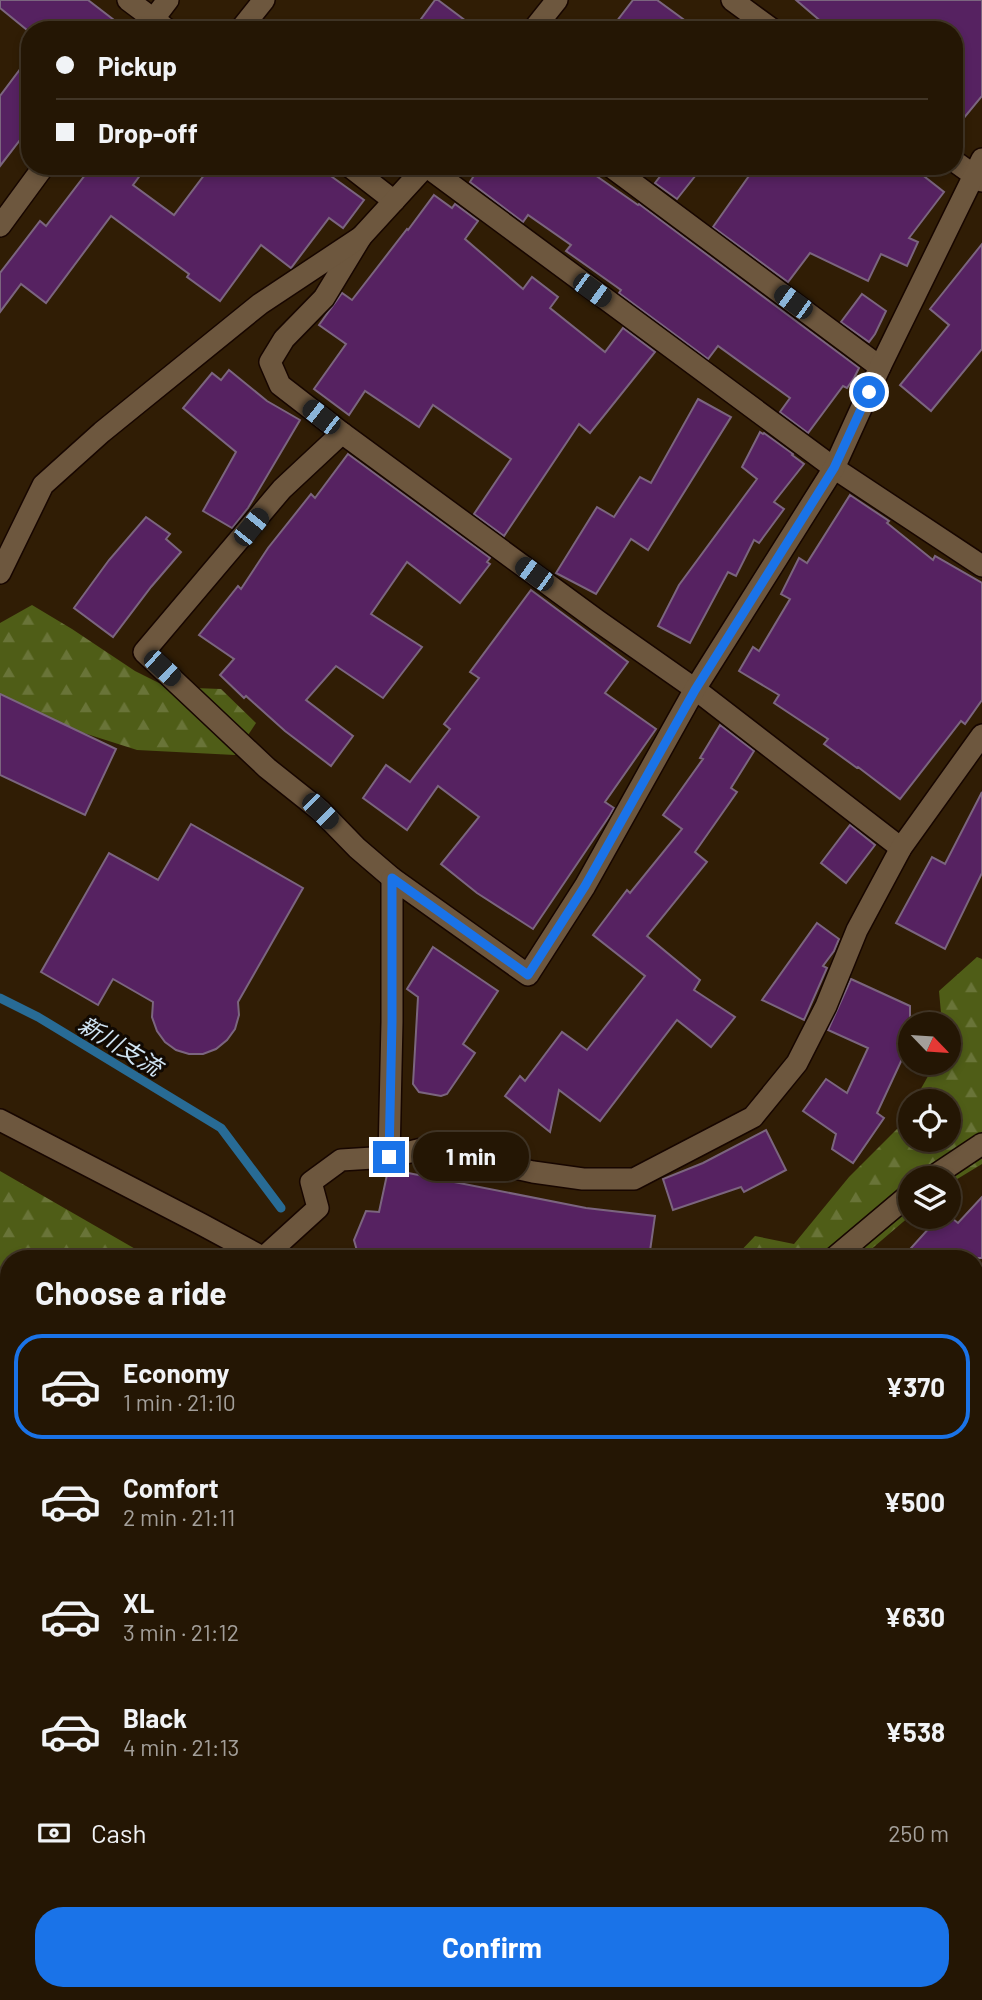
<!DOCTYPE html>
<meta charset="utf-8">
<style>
body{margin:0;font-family:Barlow,"Noto Sans JP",sans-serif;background:#302313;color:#f1f3f6;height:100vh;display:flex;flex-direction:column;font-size:26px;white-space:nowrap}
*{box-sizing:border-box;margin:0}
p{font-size:23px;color:#a39f9a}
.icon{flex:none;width:38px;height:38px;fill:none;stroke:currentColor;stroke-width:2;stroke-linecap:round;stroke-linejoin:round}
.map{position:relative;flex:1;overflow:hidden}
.details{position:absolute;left:0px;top:1250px;width:984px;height:751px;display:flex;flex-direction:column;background:#241604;border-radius:28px 28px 0 0;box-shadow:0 4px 10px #0003,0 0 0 2px #413526}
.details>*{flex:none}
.hud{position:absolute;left:21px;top:21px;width:942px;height:154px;border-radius:28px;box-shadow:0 4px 10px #0003,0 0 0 2px #413526;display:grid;align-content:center;height:154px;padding:0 35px;background:#241604}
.needle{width:46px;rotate:115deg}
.tools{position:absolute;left:898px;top:1012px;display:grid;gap:14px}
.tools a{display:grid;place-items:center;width:63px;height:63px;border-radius:50%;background:#241604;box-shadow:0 4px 10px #0003,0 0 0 2px #413526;font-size:35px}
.end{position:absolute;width:32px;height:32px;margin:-16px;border:9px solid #1a73e8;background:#fff;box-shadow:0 0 0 4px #fff}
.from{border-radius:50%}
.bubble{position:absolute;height:49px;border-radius:24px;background:#241604;box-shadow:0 4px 10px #0003,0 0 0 2px #413526;font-size:23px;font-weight:700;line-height:49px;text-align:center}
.car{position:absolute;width:21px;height:42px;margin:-21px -10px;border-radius:9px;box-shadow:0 0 5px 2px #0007;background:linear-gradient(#222 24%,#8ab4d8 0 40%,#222 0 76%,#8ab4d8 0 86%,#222 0)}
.hud b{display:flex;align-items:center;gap:24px;height:66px;font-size:26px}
.hud b+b{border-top:2px solid #413526}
.hud i{width:18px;height:18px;background:#f1f3f6}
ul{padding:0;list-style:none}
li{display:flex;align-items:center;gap:21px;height:105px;margin:0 14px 10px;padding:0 21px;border:4px solid transparent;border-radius:28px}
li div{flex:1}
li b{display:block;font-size:26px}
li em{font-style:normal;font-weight:700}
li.selected{border-color:#1a73e8}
li>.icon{width:63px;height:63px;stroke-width:1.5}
h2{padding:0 35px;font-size:32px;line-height:84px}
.pay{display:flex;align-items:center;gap:18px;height:77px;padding:0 35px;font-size:26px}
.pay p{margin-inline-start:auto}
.primary-button{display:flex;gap:14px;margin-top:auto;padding:14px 35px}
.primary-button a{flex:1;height:80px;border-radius:28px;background:#1a73e8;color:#fff;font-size:28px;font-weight:700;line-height:80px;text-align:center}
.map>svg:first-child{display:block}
.forest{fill:url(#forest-firs)}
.park{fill:url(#park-dots)}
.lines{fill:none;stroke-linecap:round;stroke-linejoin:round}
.stream{stroke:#286b95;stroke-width:9}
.building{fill:#562261;stroke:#7b657f;stroke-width:2}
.minor-casing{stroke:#170600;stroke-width:24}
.minor{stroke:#6d573e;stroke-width:21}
.route{stroke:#1a73e8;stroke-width:9}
.labels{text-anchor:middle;stroke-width:6;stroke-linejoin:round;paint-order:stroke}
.water-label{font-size:23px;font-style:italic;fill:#d0e4f3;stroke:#110902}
</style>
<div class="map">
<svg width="982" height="2000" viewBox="0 0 982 2000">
<defs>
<pattern id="forest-firs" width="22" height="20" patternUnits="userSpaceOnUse" patternTransform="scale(1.75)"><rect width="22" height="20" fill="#4f5d17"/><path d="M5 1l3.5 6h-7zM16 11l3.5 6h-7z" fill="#697438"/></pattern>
<pattern id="park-dots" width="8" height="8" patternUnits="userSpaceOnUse" patternTransform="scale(1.75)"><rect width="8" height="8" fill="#2a3208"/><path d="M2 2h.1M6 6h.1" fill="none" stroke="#3f4620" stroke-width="1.8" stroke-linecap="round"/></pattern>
</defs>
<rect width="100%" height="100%" fill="#301d05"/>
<g class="forest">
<polygon points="32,605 72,629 135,671 167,687 221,689 256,723 235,755 137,750 21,713 0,698 0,623"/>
<polygon points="977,957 982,959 982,1164 949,1184 948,1178 910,1178 910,1216 861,1258 734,1258 755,1236 794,1244 849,1177 899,1127 910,1107 910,1139 948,1139 948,1101 914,1101 936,1062 948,1062 948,1024 942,1024 939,991"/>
<polygon points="0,1171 151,1258 9,1258 9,1331 0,1330"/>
<polygon points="695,1992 795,1992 798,1996 794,2000 697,2000"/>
</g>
<polygon class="park" points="550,1992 688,1992 690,2000 542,2000"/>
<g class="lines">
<polyline class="stream" points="0,998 38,1017 221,1128 281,1208"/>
</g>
<g class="building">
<polygon points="0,0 88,0 127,30 27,30 0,8"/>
<polygon points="435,0 438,0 478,30 413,30"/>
<polygon points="633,0 657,0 698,30 610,30"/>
<polygon points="796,0 982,0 982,96 954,130 954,30 831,30"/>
<polygon points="30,56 30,127 0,166 0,96"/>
<polygon points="92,166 147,166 133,185 174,215 211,166 317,166 364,200 343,228 329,218 291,268 261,245 220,301 187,277 189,274 111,216 46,303 21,284 0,312 0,273 40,221 46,226"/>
<polygon points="480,166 582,166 638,205 639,204 859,368 854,378 847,388 843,386 808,433 780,412 790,398 718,346 708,359 619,293 621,290 566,251 571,245 528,215 523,222 470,182"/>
<polygon points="668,166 703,166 677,199 655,183"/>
<polygon points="756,166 911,166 944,192 909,238 918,242 907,266 881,254 868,281 810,253 788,282 713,227"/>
<polygon points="434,195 452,208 455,204 478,221 465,239 523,289 532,277 558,297 550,308 605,352 623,328 655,352 590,433 579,424 504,536 474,514 511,459 433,405 419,427 365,391 349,415 314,389 346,344 319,325 342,293 352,300 407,229 408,230"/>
<polygon points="982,244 982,349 931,411 900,385 949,325 930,309"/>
<polygon points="862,294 886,311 875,334 869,342 841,322"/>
<polygon points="229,370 267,401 300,420 248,508 232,528 203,511 236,452 183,408 212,373 221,380"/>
<polygon points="698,399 731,417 648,550 631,539 596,594 556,573 597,507 614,517 640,477 651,483"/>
<polygon points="760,432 763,434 764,433 793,454 792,455 804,464 774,502 784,509 759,543 754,540 736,576 728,572 690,643 658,626 679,585 757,479 742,467"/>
<polygon points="348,454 490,558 487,562 490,564 460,603 407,562 371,614 422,647 383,698 336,666 306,700 353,736 331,766 285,731 246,696 244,698 220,675 234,659 199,635 238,586 241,589 268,548 311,494 315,498"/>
<polygon points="850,495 889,521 887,523 933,560 935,556 982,583 982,700 965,724 961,721 900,799 858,767 857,768 824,744 828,739 774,703 779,695 739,671 753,647 759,651 790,599 781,594 799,558 807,563"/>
<polygon points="146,517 170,534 166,539 181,552 151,587 113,637 74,608 109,560"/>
<polygon points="531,590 628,662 605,693 656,729 605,802 614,808 610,815 533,929 477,893 441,864 479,817 438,786 407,830 363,798 386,765 410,782 450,729 444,724 479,678 470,672"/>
<polygon points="0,694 116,749 85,815 0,775"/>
<polygon points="720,725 754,751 731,788 737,792 695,852 707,862 647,936 700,980 694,990 735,1017 711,1047 677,1020 600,1121 559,1090 550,1132 505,1096 520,1076 525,1081 562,1032 587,1050 645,976 593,935 627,890 630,893 682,829 663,815 703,759 700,758"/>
<polygon points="982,792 982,873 945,949 896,923 932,857 945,864"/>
<polygon points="191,824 303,888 238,1002 239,1015 235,1029 227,1040 216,1049 203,1054 189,1054 176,1050 165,1042 157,1031 152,1017 153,1002 113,979 98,1005 41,972 109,853 158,880"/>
<polygon points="850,825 875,845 846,883 821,863"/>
<polygon points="817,923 839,939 834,951 823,966 827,968 804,1020 762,1000"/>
<polygon points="433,947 498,991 463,1044 475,1053 447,1094 441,1096 419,1092 413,1084 418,997 407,989"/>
<polygon points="851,979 910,1006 910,1042 877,1113 884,1118 853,1163 832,1149 836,1134 803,1111 826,1079 847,1093 868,1048 828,1030"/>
<polygon points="766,1130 786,1170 744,1192 741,1187 673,1210 663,1179 703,1163"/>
<polygon points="388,1170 393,1170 586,1208 655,1216 649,1258 359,1258 354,1240 366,1211 379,1212"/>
<polygon points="982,1197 982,1258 902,1258 940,1216 948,1216 948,1215 958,1223"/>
</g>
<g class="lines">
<defs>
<g id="minor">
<polyline points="128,0 168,30"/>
<polyline points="732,0 773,30"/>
<polyline points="146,29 168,0"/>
<polyline points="240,30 264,0"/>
<polyline points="533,30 557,0"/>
<polyline points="954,161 982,181"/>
<polyline points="349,166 394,201"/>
<polyline points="426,166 834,468 982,566"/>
<polyline points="610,166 880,367"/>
<polyline points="0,226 44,166"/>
<polyline points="361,237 324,298 284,339 270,362 280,385 342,433 598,621 695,689 901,848"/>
<polyline points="342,433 282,489 144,652 267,768 321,811 357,848 392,878"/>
<polyline points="0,573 43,485 102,432 260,304 361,237 426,166"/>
<polyline points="0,1120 201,1224 264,1258"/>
<polyline points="389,1157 392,1022 392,878 528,975 585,886 695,689 834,468 880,367 982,159"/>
<polyline points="931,1178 982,1144"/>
<polyline points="263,1258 318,1208 311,1182 341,1160 389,1157 422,1149 455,1155 533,1172 583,1179 634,1179 753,1117 797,1063 826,1006 857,930 901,848 982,735"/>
<polyline points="834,1258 910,1194"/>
<polyline points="0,1525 9,1540"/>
<polyline points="0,1620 9,1628"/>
<polyline points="975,1646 982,1639"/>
<polyline points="975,1821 982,1828"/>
<polyline points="0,1878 9,1868"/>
<polyline points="0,1899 9,1907"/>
<polyline points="975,1941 982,1933"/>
<polyline points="101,1992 110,2000"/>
<polyline points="408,1992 418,2000"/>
<polyline points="810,1992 818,2000"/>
<polyline points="519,2000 526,1992"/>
<polyline points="921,2000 929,1992"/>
</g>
</defs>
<use href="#minor" class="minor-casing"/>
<use href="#minor" class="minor"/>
</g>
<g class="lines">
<polyline class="route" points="389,1157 392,1022 392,878 528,975 585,886 695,690 834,468 869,392"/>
</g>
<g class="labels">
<g class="water-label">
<text transform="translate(120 1046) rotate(31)" y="8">新川支流</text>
</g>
</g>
</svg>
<div class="tools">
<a><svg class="needle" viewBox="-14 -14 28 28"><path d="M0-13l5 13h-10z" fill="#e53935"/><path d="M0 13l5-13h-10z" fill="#a39f9a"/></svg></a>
<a><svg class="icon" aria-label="locate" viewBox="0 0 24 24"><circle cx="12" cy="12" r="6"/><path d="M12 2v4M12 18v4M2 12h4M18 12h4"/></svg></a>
<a><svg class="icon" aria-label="layers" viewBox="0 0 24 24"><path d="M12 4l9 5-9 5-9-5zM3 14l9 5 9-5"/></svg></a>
</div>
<i class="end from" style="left:869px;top:392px"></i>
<i class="end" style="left:389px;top:1157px"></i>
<div class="bubble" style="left:413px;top:1132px;width:116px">1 min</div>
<i class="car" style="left:592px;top:290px;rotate:126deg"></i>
<i class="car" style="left:793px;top:302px;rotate:306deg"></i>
<i class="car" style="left:321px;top:417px;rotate:308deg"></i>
<i class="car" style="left:251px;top:527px;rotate:39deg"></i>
<i class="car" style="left:534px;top:574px;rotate:306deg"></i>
<i class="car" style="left:162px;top:668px;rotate:133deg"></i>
<i class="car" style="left:320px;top:811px;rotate:135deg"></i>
<div class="hud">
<b><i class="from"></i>Pickup</b>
<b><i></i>Drop-off</b>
</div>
<section class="details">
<h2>Choose a ride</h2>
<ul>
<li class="selected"><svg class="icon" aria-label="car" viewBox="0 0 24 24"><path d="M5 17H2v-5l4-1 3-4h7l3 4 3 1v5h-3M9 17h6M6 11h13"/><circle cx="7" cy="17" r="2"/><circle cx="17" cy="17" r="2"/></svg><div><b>Economy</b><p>1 min · 21:10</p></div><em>¥370</em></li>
<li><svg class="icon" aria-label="car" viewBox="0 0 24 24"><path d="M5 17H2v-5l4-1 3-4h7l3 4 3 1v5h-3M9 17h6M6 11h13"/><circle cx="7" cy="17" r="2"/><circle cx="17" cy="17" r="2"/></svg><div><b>Comfort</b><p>2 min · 21:11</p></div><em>¥500</em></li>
<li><svg class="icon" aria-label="car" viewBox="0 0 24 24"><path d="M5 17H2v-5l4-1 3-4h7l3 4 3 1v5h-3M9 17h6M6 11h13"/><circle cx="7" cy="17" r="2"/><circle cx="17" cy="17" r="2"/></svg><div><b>XL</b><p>3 min · 21:12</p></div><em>¥630</em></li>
<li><svg class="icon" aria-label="car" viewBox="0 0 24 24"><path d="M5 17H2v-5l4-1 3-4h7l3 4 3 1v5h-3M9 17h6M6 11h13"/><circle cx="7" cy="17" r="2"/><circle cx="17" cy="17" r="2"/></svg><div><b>Black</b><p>4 min · 21:13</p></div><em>¥538</em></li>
</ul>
<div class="pay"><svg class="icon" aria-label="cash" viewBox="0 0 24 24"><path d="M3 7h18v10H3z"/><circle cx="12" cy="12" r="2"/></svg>Cash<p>250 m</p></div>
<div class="primary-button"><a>Confirm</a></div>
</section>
</div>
